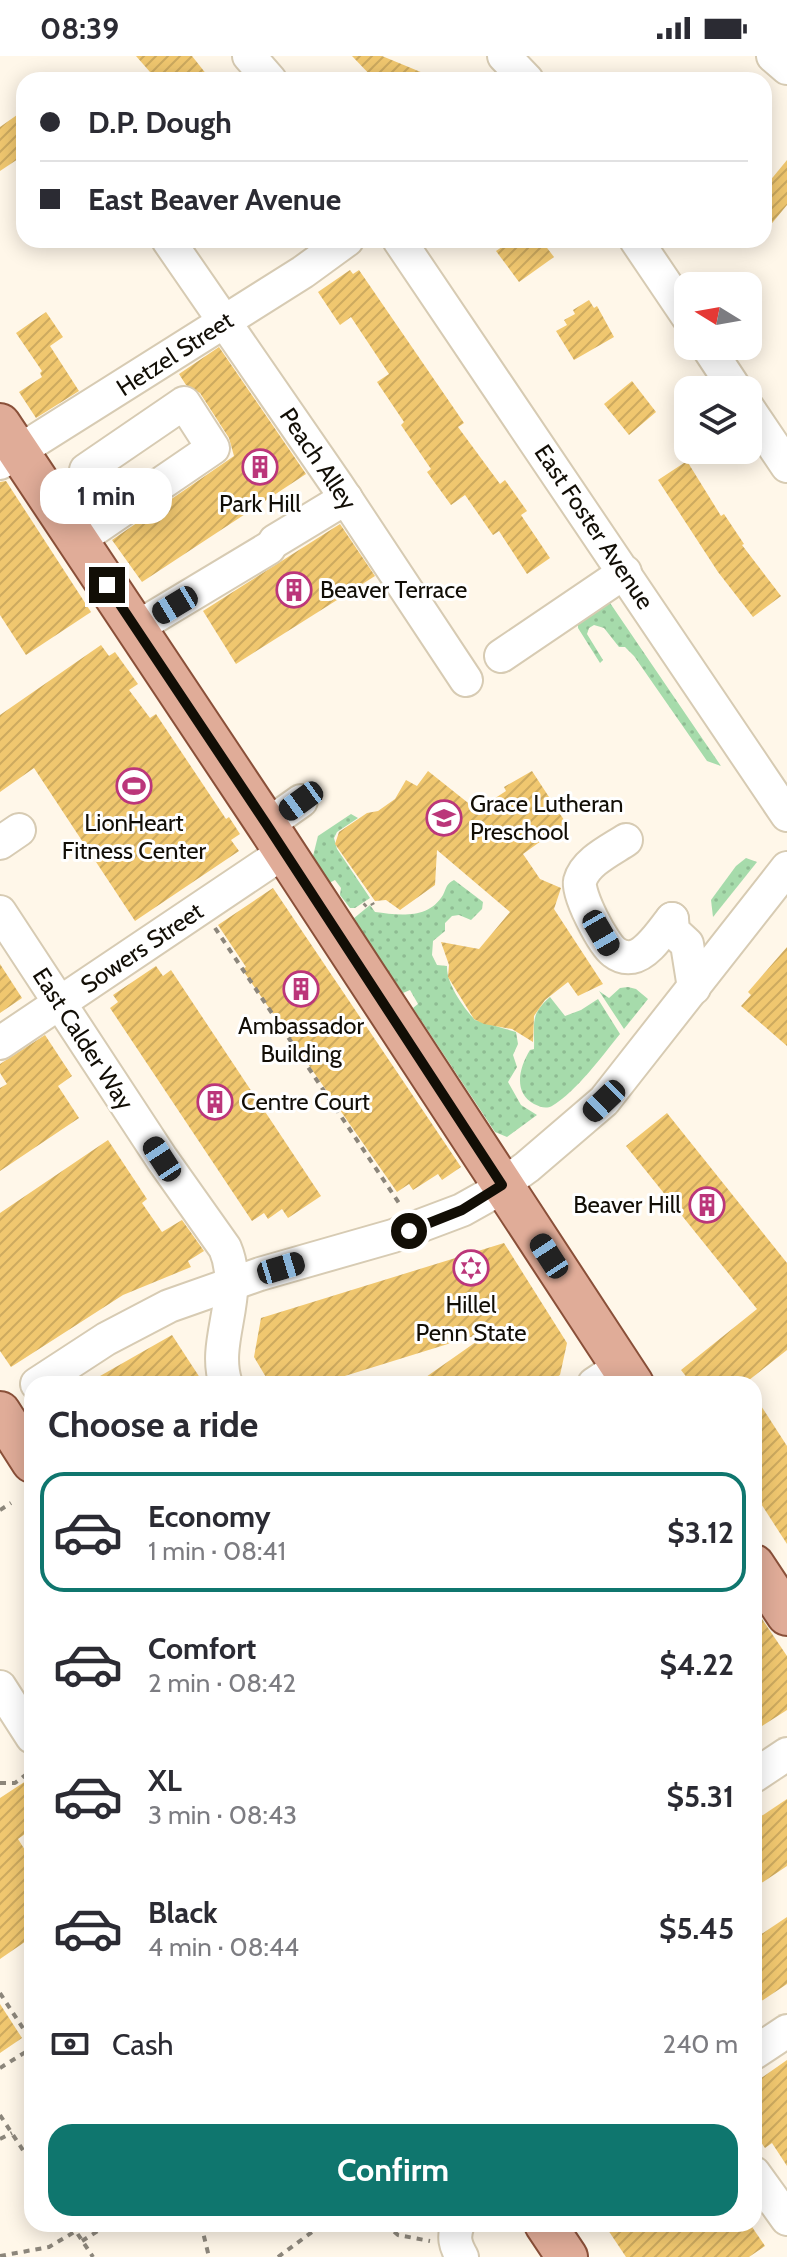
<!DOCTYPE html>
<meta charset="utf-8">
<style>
body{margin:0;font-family:Cabin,sans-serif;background:#f7f7f7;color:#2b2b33;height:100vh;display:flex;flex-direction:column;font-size:30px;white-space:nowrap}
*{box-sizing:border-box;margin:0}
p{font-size:26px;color:#7c7c81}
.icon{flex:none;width:44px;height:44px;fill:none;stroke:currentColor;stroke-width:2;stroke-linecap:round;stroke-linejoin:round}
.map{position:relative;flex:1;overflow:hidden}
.panel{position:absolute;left:24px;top:1320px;width:738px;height:856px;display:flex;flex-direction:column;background:#fff;border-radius:24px;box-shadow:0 4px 20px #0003}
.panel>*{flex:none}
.top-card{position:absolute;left:16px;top:16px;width:756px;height:176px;border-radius:24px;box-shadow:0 4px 20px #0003;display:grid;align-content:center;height:176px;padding:0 24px;background:#fff}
.needle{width:52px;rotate:281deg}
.controls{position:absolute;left:674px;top:216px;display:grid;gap:16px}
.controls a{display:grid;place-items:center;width:88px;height:88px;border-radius:16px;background:#fff;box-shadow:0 4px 20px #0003;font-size:40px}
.end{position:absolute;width:36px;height:36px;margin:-18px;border:10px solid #120e06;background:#fff;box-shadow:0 0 0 4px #fff}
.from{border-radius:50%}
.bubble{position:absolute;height:56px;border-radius:24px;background:#fff;box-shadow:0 4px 20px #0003;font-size:26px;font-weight:800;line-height:56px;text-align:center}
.car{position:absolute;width:24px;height:48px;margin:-24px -12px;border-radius:10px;box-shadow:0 0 6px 2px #0007;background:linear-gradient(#222 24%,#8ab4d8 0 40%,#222 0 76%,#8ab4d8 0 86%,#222 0)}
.top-card b{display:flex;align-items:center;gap:28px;height:76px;font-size:30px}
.top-card b+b{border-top:2px solid #e1e1e2}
.top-card i{width:20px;height:20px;background:#2b2b33}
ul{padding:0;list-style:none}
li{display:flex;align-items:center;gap:24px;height:120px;margin:0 16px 12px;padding:0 8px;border:4px solid transparent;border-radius:24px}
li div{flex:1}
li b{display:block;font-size:30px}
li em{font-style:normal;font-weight:800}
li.current{border-color:#0f766e}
li>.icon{width:72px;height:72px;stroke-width:1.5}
h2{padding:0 24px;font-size:36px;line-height:96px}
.pay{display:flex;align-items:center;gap:20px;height:88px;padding:0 24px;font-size:30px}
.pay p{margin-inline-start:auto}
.cta{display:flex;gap:16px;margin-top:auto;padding:16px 24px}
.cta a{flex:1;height:92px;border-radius:24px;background:#0f766e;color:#fff;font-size:32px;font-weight:800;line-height:92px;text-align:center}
.status{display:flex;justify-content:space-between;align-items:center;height:56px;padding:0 40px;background:#fff;direction:ltr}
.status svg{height:22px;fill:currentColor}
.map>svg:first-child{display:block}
.grass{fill:url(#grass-dots)}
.building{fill:url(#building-hatch)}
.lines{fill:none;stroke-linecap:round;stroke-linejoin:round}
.minor-casing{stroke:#d7cbb3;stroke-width:36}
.major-casing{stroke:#8a5039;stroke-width:44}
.path{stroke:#8c867b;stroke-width:4;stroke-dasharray:6 6;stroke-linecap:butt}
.minor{stroke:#fff;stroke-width:32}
.major{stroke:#e0ac98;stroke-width:40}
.route{stroke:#120e06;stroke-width:10}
.labels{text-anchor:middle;stroke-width:6;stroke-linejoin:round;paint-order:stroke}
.street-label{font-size:24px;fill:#120e06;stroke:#fff}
.poi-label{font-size:24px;fill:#120e06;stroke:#fff}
</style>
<div class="status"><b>08:39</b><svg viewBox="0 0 49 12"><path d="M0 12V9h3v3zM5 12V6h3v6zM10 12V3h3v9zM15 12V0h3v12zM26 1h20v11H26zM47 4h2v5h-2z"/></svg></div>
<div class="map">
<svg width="787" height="2201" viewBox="0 0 787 2201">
<defs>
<pattern id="grass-dots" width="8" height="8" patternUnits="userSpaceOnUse" patternTransform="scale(2)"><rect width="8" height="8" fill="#a6dbab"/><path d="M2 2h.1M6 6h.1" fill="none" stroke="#8ebb92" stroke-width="1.8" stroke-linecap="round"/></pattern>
<pattern id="building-hatch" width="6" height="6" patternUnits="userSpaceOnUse" patternTransform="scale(2)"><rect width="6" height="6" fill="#f0c76f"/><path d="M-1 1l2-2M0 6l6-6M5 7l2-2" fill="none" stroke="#cdaa5f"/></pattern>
</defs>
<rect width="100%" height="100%" fill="#fff7e9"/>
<g class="grass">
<polygon points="608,544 721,710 707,705 634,600 625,591 619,591 604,572 594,569 589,572 587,578 603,604 600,607 578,572 578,566"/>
<polygon points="351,758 358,762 337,776 334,782 337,793 370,842 355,852 350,852 340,839 341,832 335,824 329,827 313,800 318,780"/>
<polygon points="746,802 757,806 713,861 711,844 736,810"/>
<path d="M454 824 483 846 482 853 471 864 459 859 452 860 445 867V875L433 885 432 899 437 909 447 910C446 927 463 951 475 964L516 976 518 988 513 999 517 1011 508 1026 521 1049 537 1059 507 1081 495 1076 413 952 418 948 410 934 403 937 353 863 370 849 375 856C398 859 428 864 443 839 447 831 446 828 454 824Z"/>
<polygon points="628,931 636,933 648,943 624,973 599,935 609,942 620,932"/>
<path d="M550 941 565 960 581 954 598 943 620 978C602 1000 577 1035 552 1050 546 1053 540 1051 534 1048 513 1036 519 1012 530 994L534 993C535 968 529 959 550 941Z"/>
</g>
<g class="building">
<polygon points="136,0 192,0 211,24 157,24"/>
<polygon points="352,0 382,0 440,24 375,24"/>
<polygon points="24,54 24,99 0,115 0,71"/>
<polygon points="787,104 787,149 764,177 764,132"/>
<polygon points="512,184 541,184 554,201 519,226 496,195"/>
<polygon points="350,214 353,218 359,214 464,367 458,371 500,428 505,424 527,455 521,459 550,502 527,518 499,475 493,479 465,439 451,449 427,416 431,413 401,369 404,366 377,326 389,318 351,261 340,269 318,236"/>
<polygon points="589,244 594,252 597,250 614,281 574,304 556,275 567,269 564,264 575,258 573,254"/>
<polygon points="46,256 63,281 50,290 79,335 36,362 19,336 42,321 40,317 42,315 16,277"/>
<polygon points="219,291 306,418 142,526 112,484 234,400 229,382 200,337 186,329 179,318"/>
<polygon points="632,325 656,356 629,379 604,348"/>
<polygon points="687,405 721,460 724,458 744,488 742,489 781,540 753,561 718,516 658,424"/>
<polygon points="6,425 91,556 26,599 0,559 0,426"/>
<polygon points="340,468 375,520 236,608 203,555"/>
<polygon points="101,589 109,600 115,596 138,628 129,634 150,662 156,658 226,763 229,761 240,778 231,784 239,795 135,865 34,712 0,736 0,659"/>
<polygon points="428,715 477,754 506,735 504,731 532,715 566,767 523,798 540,823 561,832 554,853 603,928 578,940 568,926 545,944 534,960 533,986 512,973 484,968 474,963 448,921 449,909 441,886 479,893 510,856 437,794 435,829 400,854 386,844 375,845 335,788 339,776 367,757 378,755 395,743 406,724 417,730"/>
<polygon points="273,832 461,1111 442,1124 438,1118 413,1134 409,1128 397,1136 242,913 246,911 218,869"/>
<polygon points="787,891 787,990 741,950 751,939 748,936"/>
<polygon points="0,908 22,942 0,957"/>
<polygon points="156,910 163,920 171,914 321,1140 288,1162 282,1153 268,1163 264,1157 252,1165 110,952 118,946 113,939"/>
<polygon points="45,979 72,1020 58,1030 79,1062 0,1115 0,1032 7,1028 0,1017 0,1008"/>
<polygon points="667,1057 787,1207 787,1294 744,1328 692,1328 681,1314 757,1253 626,1090"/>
<polygon points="108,1084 147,1143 142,1147 162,1176 182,1164 204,1195 188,1205 191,1211 123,1239 11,1311 0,1295 0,1157"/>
<polygon points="504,1187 567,1287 560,1319 546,1328 416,1328 493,1274 319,1328 270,1328 254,1301 261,1262"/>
<polygon points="172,1279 204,1328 86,1328"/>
<polygon points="754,1339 787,1390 787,1488 754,1437"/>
<polygon points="754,1551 787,1600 787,1654 754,1675"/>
<polygon points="32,1721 32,1773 18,1783 32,1805 32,1881 0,1903 0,1742"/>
<polygon points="787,1743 787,1810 754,1832 754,1765"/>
<polygon points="787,1861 787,1928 754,1950 754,1883"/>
<polygon points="0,1948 22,1982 0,1997"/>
<polygon points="787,2004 787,2110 772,2087 765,2092 754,2076 754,2027"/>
<polygon points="604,2168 750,2168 765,2190 749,2201 626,2201"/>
</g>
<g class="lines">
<defs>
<g id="minor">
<polyline points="249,0 270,24"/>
<polyline points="504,0 527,24"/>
<polyline points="773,0 787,12"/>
<polyline points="168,184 337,429 466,624"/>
<polyline points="399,184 787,759"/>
<polyline points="636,184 688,261"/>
<polyline points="707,290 736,334"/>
<polyline points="748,352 787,410"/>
<polyline points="0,407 303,216 347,184"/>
<polyline points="77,485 213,392 184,347 86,414"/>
<polyline points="275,485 346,442"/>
<polyline points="136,572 269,492"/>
<polyline points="501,600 625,516"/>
<polyline points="267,769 301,745"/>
<path d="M626 784C611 794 585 806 580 825 577 838 603 888 614 896 619 900 625 902 632 901 648 898 662 875 672 863"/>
<polyline points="0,787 19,774"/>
<path d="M0 856 162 1103 225 1192C245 1239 211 1286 226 1328"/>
<polyline points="672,863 673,875 687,888 694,932"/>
<polyline points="0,987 284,796"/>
<polyline points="37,1328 106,1283 169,1250 260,1218 393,1180 462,1154 487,1140 527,1111 604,1045 787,812"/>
<polyline points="594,1328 621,1310"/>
<polyline points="0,1631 32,1681"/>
<polyline points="754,1720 787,1698"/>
<polyline points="754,1997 787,1975"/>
<polyline points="754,2117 787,2163"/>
<path d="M458 2168C453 2181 455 2189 462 2201"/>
</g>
<g id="major">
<polyline points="0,368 267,769 633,1328"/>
<polyline points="0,1356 32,1406"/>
<polyline points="754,1509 787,1559"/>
<polyline points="545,2168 567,2201"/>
</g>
</defs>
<use href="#minor" class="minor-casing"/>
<use href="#major" class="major-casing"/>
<g class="path">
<polyline points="372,847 373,849"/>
<polyline points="364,850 366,848"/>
<polyline points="215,872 399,1147"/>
<polyline points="0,1454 11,1447"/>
<polyline points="0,1727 15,1727 32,1714"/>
<polyline points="0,1937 32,1986"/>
<polyline points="0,2012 32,1992"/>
<polyline points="0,2059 32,2108"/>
<polyline points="0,2083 12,2077"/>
<polyline points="71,2168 93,2201"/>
<polyline points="201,2168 209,2201"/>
<polyline points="385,2168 398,2179 430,2185"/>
<polyline points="82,2185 109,2168"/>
<polyline points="0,2200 49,2191 76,2175"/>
<polyline points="278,2201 323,2168"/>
</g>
<use href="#minor" class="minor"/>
<use href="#major" class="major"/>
</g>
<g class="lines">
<polyline class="route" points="107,529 267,769 502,1129 462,1154 409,1175"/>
</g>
<defs>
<symbol id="building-ring" viewBox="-11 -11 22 22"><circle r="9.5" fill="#fff" stroke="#bb367a" stroke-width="1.5"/><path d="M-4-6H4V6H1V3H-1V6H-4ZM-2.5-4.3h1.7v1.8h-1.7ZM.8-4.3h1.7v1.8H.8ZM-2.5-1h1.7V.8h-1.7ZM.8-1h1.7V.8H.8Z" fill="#bb367a"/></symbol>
<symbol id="stadium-ring" viewBox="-11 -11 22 22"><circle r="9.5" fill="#fff" stroke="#bb367a" stroke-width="1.5"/><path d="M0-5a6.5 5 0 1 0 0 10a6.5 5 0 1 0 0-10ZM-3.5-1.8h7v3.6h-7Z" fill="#bb367a"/></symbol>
<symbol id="school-ring" viewBox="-11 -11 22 22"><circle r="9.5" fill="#fff" stroke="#bb367a" stroke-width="1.5"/><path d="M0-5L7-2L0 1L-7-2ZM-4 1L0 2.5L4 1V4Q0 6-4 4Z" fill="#bb367a"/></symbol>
<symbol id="synagogue-ring" viewBox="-11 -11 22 22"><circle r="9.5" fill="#fff" stroke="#bb367a" stroke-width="1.5"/><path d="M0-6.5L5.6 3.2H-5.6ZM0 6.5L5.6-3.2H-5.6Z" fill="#bb367a"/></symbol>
</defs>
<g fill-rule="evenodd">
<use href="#building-ring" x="240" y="391" width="40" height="40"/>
<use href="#building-ring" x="274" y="514" width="40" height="40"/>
<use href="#stadium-ring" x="114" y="710" width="40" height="40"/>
<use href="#school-ring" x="424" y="742" width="40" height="40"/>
<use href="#building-ring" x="281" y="913" width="40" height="40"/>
<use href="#building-ring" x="195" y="1026" width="40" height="40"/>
<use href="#building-ring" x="687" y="1129" width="40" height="40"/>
<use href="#synagogue-ring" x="451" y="1192" width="40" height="40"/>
</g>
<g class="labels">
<g class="street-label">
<text transform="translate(175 298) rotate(-33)" y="8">Hetzel Street</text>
<text transform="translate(318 403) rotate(56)" y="8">Peach Alley</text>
<text transform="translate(594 471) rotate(56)" y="8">East Foster Avenue</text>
<text transform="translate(142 892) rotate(-34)" y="8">Sowers Street</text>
<text transform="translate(83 983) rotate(57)" y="8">East Calder Way</text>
</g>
<g class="poi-label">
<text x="260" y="456">Park Hill</text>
<text x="320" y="542" text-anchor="start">Beaver Terrace</text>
<text x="470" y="756" text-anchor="start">Grace Lutheran<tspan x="470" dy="28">Preschool</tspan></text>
<text x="134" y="775">LionHeart<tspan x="134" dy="28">Fitness Center</tspan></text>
<text x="301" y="978">Ambassador<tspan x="301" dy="28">Building</tspan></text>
<text x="241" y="1054" text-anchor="start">Centre Court</text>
<text x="681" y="1157" text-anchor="end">Beaver Hill</text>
<text x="471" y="1257">Hillel<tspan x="471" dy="28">Penn State</tspan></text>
</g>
</g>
</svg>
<div class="controls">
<a><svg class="needle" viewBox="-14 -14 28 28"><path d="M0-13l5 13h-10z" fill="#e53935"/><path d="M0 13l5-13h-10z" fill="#7c7c81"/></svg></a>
<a><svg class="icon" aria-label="layers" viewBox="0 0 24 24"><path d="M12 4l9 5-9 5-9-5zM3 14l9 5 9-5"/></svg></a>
</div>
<i class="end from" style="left:409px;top:1175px"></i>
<i class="end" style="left:107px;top:529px"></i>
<div class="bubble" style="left:40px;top:412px;width:132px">1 min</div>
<i class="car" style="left:175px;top:549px;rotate:239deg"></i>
<i class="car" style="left:301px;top:745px;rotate:234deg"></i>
<i class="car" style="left:601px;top:877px;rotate:150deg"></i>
<i class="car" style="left:604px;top:1045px;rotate:226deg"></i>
<i class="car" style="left:162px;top:1103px;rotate:327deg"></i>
<i class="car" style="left:549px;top:1200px;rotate:327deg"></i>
<i class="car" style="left:281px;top:1212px;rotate:73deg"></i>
<div class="top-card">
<b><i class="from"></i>D.P. Dough</b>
<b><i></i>East Beaver Avenue</b>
</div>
<section class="panel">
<h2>Choose a ride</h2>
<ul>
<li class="current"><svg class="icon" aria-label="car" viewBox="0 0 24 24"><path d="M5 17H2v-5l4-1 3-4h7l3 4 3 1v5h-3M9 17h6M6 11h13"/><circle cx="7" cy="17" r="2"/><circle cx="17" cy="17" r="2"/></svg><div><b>Economy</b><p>1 min · 08:41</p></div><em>$3.12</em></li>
<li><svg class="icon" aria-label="car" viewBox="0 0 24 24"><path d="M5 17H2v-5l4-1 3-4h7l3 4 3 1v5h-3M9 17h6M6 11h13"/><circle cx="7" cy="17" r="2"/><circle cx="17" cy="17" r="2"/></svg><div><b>Comfort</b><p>2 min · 08:42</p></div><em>$4.22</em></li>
<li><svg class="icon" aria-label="car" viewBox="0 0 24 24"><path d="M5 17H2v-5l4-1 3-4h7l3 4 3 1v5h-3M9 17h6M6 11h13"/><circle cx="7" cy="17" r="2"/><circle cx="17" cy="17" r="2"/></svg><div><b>XL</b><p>3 min · 08:43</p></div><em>$5.31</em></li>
<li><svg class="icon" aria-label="car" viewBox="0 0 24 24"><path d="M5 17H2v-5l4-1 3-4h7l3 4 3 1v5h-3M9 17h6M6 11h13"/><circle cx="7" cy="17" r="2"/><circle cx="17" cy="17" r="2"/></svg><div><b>Black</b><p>4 min · 08:44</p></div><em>$5.45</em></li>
</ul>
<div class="pay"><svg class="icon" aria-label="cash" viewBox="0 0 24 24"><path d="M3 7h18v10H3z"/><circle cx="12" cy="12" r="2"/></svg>Cash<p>240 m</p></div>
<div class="cta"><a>Confirm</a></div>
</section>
</div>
